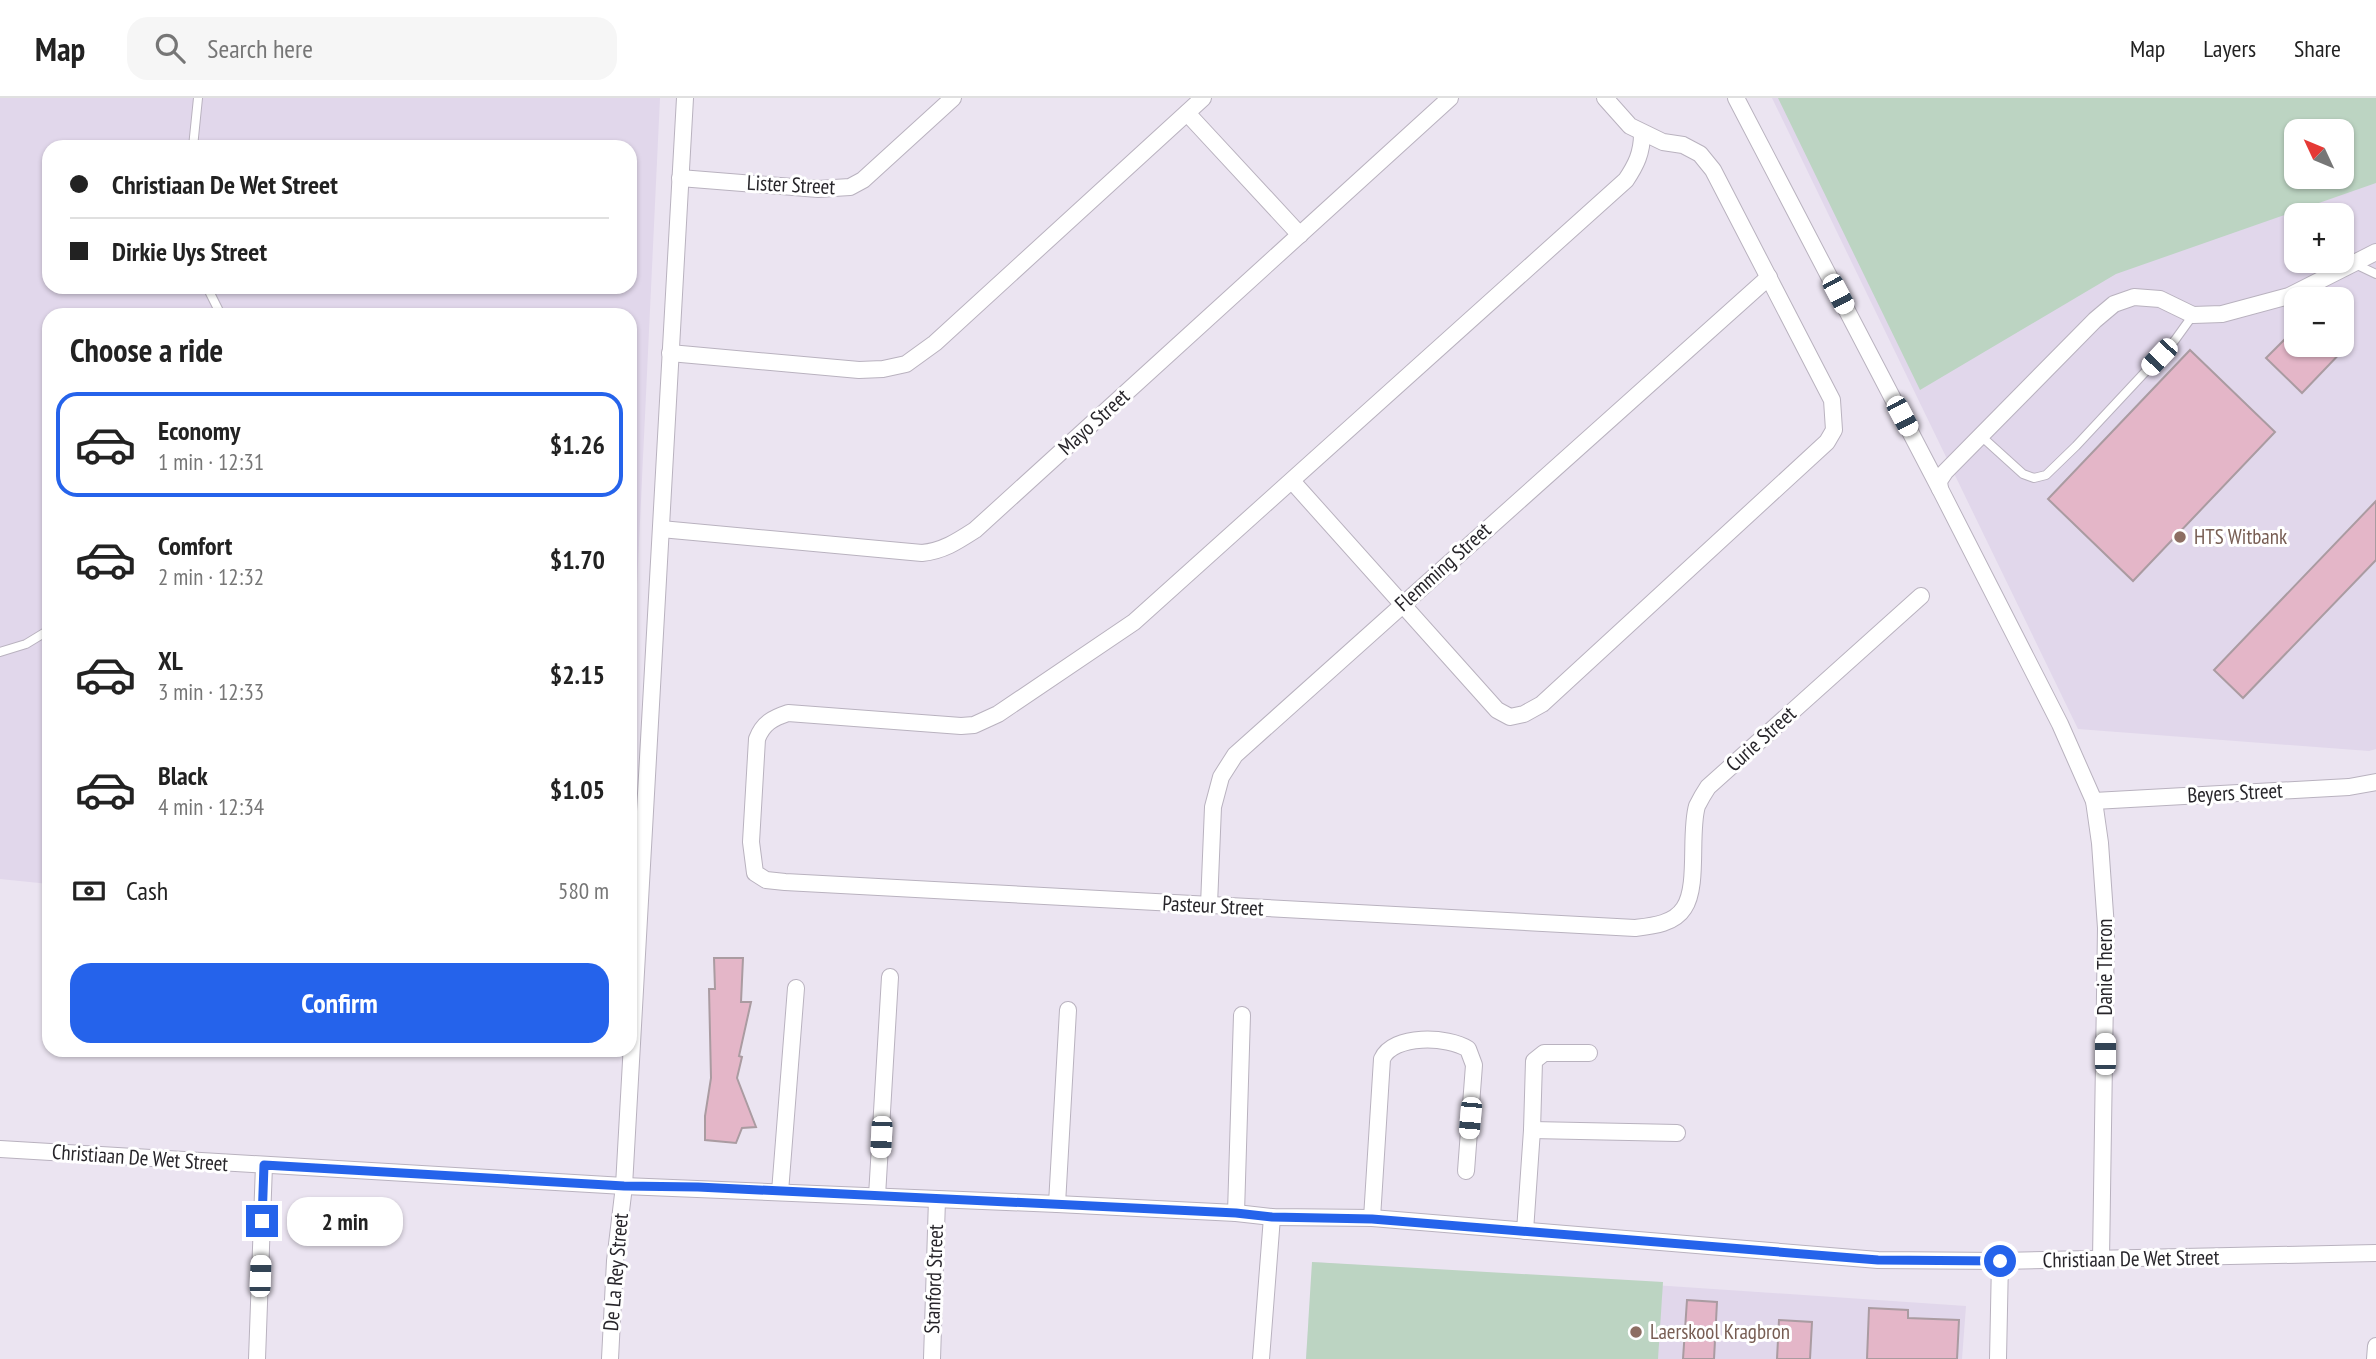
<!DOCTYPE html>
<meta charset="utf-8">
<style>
body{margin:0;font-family:"PT Sans Narrow",sans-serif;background:#f6f6f6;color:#222;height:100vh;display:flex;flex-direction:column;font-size:26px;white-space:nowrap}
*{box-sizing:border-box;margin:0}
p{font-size:23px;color:#767676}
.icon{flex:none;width:38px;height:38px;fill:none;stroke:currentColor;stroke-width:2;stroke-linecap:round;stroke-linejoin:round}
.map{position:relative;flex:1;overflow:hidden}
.sheet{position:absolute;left:42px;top:210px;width:595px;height:749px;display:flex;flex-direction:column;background:#fff;border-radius:21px;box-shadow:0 2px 5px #0004}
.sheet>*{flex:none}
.top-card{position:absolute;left:42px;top:42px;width:595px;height:154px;border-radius:21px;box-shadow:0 2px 5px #0004;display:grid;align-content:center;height:154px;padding:0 28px;background:#fff}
.needle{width:46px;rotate:314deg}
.controls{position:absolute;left:2284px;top:21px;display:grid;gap:14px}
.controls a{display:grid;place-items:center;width:70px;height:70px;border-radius:14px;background:#fff;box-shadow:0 2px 5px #0004;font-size:35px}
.end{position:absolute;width:32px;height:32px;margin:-16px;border:9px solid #2563eb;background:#fff;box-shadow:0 0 0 4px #fff}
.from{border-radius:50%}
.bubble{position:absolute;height:49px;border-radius:21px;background:#fff;box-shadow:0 2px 5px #0004;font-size:23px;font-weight:700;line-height:49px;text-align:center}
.car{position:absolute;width:21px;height:42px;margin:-21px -10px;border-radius:9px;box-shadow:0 0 5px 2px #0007;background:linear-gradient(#fff 24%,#345 0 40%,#fff 0 76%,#345 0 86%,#fff 0)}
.top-card b{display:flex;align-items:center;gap:24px;height:66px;font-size:26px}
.top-card b+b{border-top:2px solid #e0e0e0}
.top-card i{width:18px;height:18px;background:#222}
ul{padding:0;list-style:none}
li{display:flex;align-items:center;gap:21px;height:105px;margin:0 14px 10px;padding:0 14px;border:4px solid transparent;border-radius:21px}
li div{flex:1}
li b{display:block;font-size:26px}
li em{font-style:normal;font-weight:700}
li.selected{border-color:#2563eb}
li>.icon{width:63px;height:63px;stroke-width:1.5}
h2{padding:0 28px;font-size:32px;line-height:84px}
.pay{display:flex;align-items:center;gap:18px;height:77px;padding:0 28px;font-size:26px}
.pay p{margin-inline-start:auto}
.primary-button{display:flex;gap:14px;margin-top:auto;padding:14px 28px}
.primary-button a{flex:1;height:80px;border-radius:21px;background:#2563eb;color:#fff;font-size:28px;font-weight:700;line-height:80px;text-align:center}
header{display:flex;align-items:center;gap:42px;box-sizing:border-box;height:98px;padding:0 35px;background:#fff;border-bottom:2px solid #e0e0e0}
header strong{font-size:33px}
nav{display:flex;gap:38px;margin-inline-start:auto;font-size:24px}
.search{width:490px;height:63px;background:#f6f6f6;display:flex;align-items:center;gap:18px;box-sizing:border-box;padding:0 24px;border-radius:21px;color:#767676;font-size:26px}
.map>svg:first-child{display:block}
.built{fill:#e1d7eb;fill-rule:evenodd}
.green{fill:#bcd4c2;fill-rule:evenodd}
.building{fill:#e4b6c8;stroke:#aa9ba1;stroke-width:2}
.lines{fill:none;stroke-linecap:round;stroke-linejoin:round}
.lane-casing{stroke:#b9b2bf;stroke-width:10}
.street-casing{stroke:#b9b2bf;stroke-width:18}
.lane{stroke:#fff;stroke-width:8}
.street{stroke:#fff;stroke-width:16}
.route{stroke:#2563eb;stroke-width:9}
.education-dot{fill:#8d6e63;stroke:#fff;stroke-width:2.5}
.labels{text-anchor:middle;stroke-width:6;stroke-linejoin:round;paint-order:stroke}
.street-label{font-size:21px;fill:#27252a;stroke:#fff}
.education-label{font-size:21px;fill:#785e54;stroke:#fff;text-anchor:start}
</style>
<header>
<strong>Map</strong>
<div class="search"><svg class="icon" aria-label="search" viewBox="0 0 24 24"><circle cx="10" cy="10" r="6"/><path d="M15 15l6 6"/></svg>Search here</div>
<nav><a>Map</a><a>Layers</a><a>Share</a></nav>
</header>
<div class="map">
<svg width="2376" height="1261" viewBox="0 0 2376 1261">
<rect width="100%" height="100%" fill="#ebe4f1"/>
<g class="built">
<path d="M0 0H660L630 635V217H49V786L0 781ZM49 49H630V189H49Z"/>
<path d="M1772 0H2376V651L2369 653 2078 631ZM2296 33H2342V79H2296ZM2296 117H2342V163H2296ZM2296 201H2342V247H2296Z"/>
<polygon points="1313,1164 1966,1208 1962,1261 1306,1261"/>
</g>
<g class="green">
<path d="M1778 0H2376V85L2116 176 1920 292ZM2296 33H2342V79H2296Z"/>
<polygon points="1312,1164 1663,1184 1658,1261 1306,1261"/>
</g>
<g class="building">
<polygon points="2296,230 2296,247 2348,247 2302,295 2266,260"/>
<polygon points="2190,252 2275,334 2133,483 2048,401"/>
<polygon points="2376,403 2376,462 2243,600 2214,572"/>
<polygon points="714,860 743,860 741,904 751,904 739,958 742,959 737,980 756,1029 742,1030 736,1045 705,1042 705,1018 711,980 709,891 715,891"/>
<polygon points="1687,1202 1717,1204 1714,1261 1683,1261"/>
<polygon points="1869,1210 1908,1212 1908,1220 1959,1222 1957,1261 1867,1261"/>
<polygon points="1779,1222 1812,1224 1810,1261 1777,1261"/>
</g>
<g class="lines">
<defs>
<g id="lane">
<polyline points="193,49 198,0"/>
<polyline points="2355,166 2376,176"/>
<polyline points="207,189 221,217"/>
<polyline points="1981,338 2023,376 2034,380 2046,377 2076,348 2175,242 2193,217"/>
<polyline points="0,554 26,546 49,532"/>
</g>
<g id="street">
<polyline points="1736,0 1940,391"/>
<polyline points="1187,15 1300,137"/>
<path d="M1642 36C1642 55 1636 67 1626 82L1134 524 998 616 974 627 961 628 788 615C773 620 763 625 757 641L751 744 755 775 766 782 785 784 1635 830C1652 828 1674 826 1684 810 1699 788 1689 735 1697 708 1700 702 1704 695 1708 689L1921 498"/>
<polyline points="680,80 818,91 850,89 863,82 953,0"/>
<polyline points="670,255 859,272 883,271 906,266 935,245 1203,0"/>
<polyline points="1292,383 1497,612 1510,619 1524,616 1542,606 1827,344 1834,332 1832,302 1713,72 1700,56 1683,47 1663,44 1630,28 1605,0"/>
<path d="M661 431 922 455C943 453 958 443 975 432L1450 0"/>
<polyline points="2094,703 2349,689 2376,684"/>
<polyline points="1209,807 1213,709 1221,679 1235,657 1769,179"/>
<polyline points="1532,1032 1677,1035"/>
<polyline points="0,1051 624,1088 1057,1106 1236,1115 1272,1119 1372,1120 1878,1162 2000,1163 2376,1155"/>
<polyline points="780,1094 796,890"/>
<polyline points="877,1098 890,879"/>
<polyline points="1057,1106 1068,912"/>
<polyline points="1236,1115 1242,917"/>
<path d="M1372 1120 1382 961C1393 936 1448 938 1468 951L1474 967 1466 1073"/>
<polyline points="1525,1133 1532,1032 1534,963 1544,955 1589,955"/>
<polyline points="2101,1162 2106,830 2100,745 2094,703 2060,626 1940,391 1939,383 1945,374 2095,222 2114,206 2134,199 2160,201 2193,217 2222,216 2289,198 2376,154"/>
<polyline points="257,1261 264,1067"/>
<polyline points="610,1261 615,1163 624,1088 685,0"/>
<polyline points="932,1261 937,1101"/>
<polyline points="1261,1261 1272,1119"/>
<polyline points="1998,1261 2000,1163"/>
<polyline points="2375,1261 2376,1248"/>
</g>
</defs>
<use href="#lane" class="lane-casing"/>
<use href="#street" class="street-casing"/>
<use href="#lane" class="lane"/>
<use href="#street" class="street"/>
</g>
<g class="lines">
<polyline class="route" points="262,1123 264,1067 624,1088 698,1089 1236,1115 1272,1119 1372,1121 1878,1162 2000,1163"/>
</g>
<g class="education-dot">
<circle cx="2180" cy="439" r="7"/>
<circle cx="1636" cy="1234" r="7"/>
</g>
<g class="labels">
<g class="street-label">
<text transform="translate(791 87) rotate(3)" y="7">Lister Street</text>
<text transform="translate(1094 324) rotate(-42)" y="7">Mayo Street</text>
<text transform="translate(1443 469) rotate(-42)" y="7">Flemming Street</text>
<text transform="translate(1761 641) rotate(-42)" y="7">Curie Street</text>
<text transform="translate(2235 695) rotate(-3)" y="7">Beyers Street</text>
<text transform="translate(1213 808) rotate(3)" y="7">Pasteur Street</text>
<text transform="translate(2105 869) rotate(-90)" y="7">Danie Theron</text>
<text transform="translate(140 1060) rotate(4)" y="7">Christiaan De Wet Street</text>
<text transform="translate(2131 1161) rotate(-1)" y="7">Christiaan De Wet Street</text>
<text transform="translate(616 1174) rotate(-85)" y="7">De La Rey Street</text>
<text transform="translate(934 1181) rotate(-88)" y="7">Stanford Street</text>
</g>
<g class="education-label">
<text x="2194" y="446">HTS Witbank</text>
<text x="1650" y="1241">Laerskool Kragbron</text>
</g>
</g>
</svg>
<div class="controls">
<a><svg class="needle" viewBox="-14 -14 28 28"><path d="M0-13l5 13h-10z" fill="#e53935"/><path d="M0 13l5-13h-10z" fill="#767676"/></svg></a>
<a>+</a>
<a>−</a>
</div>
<i class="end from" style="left:2000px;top:1163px"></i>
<i class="end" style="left:262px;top:1123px"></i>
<div class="bubble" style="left:287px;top:1099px;width:116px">2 min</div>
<i class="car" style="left:1838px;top:196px;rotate:152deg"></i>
<i class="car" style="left:2159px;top:259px;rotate:223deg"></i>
<i class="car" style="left:1902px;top:318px;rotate:152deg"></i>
<i class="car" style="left:2105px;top:956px;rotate:0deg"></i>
<i class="car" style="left:1470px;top:1020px;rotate:185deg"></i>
<i class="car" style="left:881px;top:1039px;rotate:183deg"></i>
<i class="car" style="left:260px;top:1178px;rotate:2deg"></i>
<div class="top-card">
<b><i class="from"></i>Christiaan De Wet Street</b>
<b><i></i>Dirkie Uys Street</b>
</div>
<section class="sheet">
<h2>Choose a ride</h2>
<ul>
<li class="selected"><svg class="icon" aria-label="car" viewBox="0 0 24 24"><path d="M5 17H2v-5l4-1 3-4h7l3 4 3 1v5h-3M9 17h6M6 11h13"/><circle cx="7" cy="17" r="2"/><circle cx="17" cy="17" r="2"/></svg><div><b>Economy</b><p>1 min · 12:31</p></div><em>$1.26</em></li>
<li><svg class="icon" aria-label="car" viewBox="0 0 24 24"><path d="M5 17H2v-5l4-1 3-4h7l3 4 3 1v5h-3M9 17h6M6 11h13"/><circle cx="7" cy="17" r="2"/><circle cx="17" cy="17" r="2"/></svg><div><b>Comfort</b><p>2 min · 12:32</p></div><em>$1.70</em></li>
<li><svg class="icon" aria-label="car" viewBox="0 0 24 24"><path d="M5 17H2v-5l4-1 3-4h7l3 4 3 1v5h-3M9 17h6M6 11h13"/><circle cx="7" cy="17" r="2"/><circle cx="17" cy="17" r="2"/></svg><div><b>XL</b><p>3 min · 12:33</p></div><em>$2.15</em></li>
<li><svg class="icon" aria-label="car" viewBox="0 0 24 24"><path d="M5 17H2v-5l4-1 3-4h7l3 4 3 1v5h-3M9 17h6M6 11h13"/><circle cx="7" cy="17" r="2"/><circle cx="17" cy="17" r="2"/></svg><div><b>Black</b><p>4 min · 12:34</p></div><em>$1.05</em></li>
</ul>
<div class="pay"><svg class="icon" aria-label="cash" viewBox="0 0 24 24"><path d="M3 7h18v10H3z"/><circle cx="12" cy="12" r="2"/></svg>Cash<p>580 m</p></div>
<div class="primary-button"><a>Confirm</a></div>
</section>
</div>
